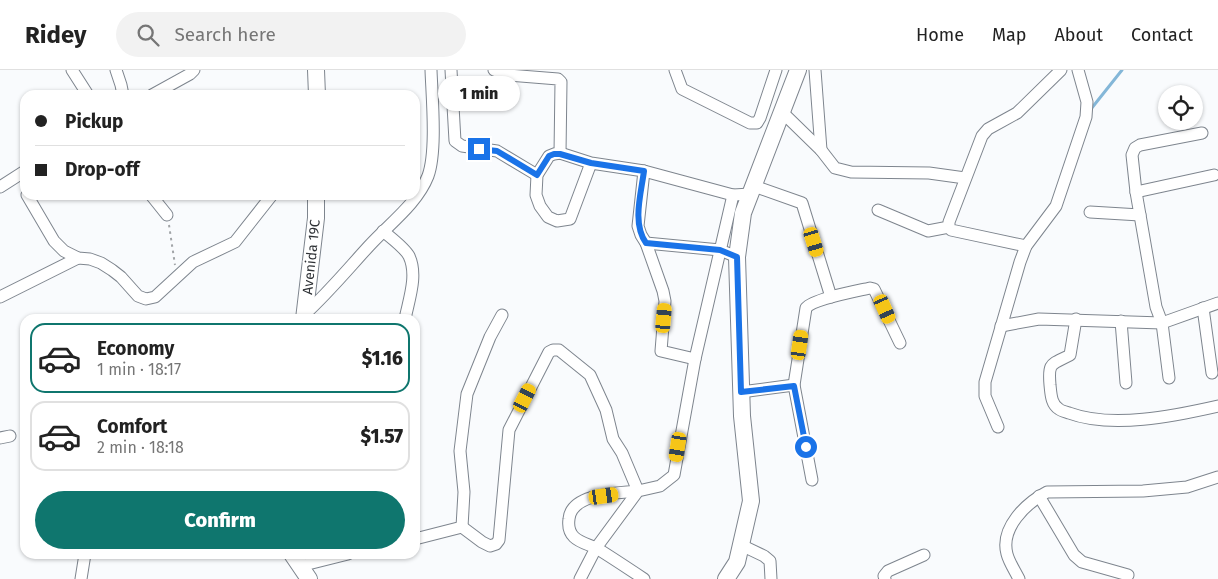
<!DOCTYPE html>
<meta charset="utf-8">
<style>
body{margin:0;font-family:"Fira Sans",sans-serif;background:#f2f2f2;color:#222;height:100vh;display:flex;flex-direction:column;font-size:19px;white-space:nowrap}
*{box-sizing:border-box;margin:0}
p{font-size:16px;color:#767676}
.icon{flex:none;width:28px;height:28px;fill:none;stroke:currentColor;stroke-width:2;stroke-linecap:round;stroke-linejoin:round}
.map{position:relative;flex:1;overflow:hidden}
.sheet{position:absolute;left:20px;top:244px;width:400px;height:245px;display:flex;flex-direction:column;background:#fff;border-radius:15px;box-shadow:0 1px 4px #0004}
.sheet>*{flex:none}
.hud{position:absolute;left:20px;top:20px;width:400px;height:110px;border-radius:15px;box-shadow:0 1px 4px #0004;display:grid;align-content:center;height:110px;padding:0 15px;background:#fff}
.fabs{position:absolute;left:1158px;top:15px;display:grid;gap:10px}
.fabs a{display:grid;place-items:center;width:45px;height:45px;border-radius:50%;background:#fff;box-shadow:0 1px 4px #0004;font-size:25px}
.end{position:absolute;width:22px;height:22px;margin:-11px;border:6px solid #1a73e8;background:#fff;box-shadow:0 0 0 2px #fff}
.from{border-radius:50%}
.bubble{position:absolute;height:35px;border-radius:18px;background:#fff;box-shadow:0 1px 4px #0004;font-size:16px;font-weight:800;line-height:35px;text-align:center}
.car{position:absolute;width:15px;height:30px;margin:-15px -8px;border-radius:6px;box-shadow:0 0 4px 1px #0007;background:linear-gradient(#f5c518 24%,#345 0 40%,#f5c518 0 76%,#345 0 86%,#f5c518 0)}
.hud b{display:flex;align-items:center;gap:18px;height:48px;font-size:19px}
.hud b+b{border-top:1px solid #e0e0e0}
.hud i{width:12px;height:12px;background:#222}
ul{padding:9px 0 0;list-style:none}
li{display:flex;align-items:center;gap:15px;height:70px;margin:0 10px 8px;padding:0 5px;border:2px solid #e0e0e0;border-radius:15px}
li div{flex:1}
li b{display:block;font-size:19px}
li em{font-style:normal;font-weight:800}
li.active{border-color:#0f766e}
li>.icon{width:45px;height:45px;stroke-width:1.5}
.primary-button{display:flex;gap:10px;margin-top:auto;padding:10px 15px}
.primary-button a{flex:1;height:58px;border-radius:30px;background:#0f766e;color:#fff;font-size:20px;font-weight:800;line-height:58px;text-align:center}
header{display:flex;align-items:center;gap:30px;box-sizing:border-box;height:70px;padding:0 25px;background:#fff;border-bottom:1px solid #e0e0e0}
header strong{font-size:24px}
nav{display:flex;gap:28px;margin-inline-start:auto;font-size:18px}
.search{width:350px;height:45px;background:#f2f2f2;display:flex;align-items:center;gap:12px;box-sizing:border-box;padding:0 18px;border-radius:28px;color:#767676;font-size:19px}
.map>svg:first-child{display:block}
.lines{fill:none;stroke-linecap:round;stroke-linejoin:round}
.stream{stroke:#84b7d8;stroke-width:3}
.street-casing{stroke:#7e858e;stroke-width:13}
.secondary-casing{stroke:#7e858e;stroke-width:18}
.path{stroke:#a1a4a7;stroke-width:2;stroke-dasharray:2.5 4;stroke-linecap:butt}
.street{stroke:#fff;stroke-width:11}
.secondary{stroke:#fff;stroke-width:16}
.route{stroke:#1a73e8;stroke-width:6}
.labels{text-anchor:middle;stroke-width:4;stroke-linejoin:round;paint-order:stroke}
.street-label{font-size:14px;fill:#2f3236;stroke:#fff}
</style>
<header>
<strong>Ridey</strong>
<div class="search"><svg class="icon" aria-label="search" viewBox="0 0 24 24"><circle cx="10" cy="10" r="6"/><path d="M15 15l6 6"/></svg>Search here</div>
<nav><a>Home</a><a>Map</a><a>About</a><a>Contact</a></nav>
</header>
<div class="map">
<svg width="1218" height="509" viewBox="0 0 1218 509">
<rect width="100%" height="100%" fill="#f9fbfd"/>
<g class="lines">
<polyline class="stream" points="1091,39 1122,0"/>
<defs>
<g id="street">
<polyline points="72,0 88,25"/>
<polyline points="116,0 121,15 123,25"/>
<polyline points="451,0 455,71 462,76 497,81 537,105"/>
<polyline points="494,0 508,5 558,9 561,12 560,83"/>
<polyline points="675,0 682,19 750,53 757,53 760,48 776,0"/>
<polyline points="815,0 821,80"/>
<polyline points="152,25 190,4 194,0"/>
<polyline points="782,42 821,80 835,98 851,102 929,103 965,108"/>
<polyline points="591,93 570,149 557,151 548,147 540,136 536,125 537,105 549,86 554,84 560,83 591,93 644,101 733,125 751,124"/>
<polyline points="644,101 638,156 641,165 646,173 663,221 665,231 661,281 695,289"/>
<polyline points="754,116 802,133 831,227"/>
<polyline points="0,117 25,101"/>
<polyline points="1136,122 1214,105"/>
<polyline points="27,125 54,171 64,181 78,188 90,189 101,193 112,200 121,207 138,226 146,229 155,227 193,192 235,172 272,125"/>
<polyline points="151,125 167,145"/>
<polyline points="878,140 928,161 949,157"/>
<polyline points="1090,142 1140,145"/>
<path d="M383 161C390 167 405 178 409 186 418 205 409 229 405 249"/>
<polyline points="646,173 720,180 737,187"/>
<polyline points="1026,176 951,160 949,157 949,152 982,66 988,59 1017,43 1061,0"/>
<polyline points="0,227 78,188"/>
<polyline points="1203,238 1212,303"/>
<path d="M304 245C328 223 347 200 369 176 389 154 417 134 428 106 437 81 432 28 431 0"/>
<path d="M1076 249 1070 285C1051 295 1048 292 1050 315 1051 324 1051 334 1059 339 1061 341 1066 342 1069 343 1112 359 1174 346 1218 336"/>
<polyline points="1121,251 1126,313"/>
<polyline points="1001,256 1039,249 1162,253 1218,233"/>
<polyline points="1169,308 1162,253 1156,237 1136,122 1132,85 1135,78 1140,75 1202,63"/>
<polyline points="741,322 794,315"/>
<polyline points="998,357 985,326 985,312 1020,192 1026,176 1056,136 1086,47 1087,32 1078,0"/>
<polyline points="0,368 10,366"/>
<path d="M812 410 794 315 806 238C813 229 857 221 870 218L874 219 900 273"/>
<polyline points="1039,426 1074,485 1082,492 1128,505"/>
<path d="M462 457 482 472 490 476 496 474 499 470 509 360 549 282 553 280H559L590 305 606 340 613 369 622 383 638 421C618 423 571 423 569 449 568 456 569 462 574 467 580 473 591 475 598 479 614 489 629 499 644 509"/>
<polyline points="415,469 462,457 464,422 460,381 467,324 490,267 502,245"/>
<polyline points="741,475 764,486 770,491 771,509"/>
<polyline points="300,496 348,484"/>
<polyline points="81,509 85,484"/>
<polyline points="580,509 596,478 638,421 660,416 674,405 695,289 733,125"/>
<polyline points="885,509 884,506 888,501 924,485"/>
<path d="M1019 509C1015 501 1009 492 1007 484 1000 458 1026 433 1047 422L1143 421 1187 417 1218 407"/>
</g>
<g id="secondary">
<polyline points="316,0 317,25"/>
<polyline points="304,249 316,148 316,125"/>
<polyline points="292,484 309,509"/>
<polyline points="726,509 737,492 751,431 742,346 737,187 743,143 798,0"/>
</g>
</defs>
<use href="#street" class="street-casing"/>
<use href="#secondary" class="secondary-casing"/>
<polyline class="path" points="169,155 175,195"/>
<use href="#street" class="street"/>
<use href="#secondary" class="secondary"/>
</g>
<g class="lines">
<path class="route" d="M479 79 497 81 537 105 549 86 554 84H560L591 93 644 101C641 124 632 153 646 173L720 180 737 187 741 322 794 316 806 377"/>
</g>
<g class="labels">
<g class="street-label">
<text transform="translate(311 187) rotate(-84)" y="5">Avenida 19C</text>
</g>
</g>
</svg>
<div class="fabs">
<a><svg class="icon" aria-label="locate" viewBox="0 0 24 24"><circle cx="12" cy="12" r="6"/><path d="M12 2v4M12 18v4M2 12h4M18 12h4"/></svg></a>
</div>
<i class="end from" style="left:806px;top:377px"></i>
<i class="end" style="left:479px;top:79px"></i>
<div class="bubble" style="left:438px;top:6px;width:82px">1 min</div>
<i class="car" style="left:814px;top:172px;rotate:163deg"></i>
<i class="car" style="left:885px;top:239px;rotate:156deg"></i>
<i class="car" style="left:664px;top:248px;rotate:5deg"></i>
<i class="car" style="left:800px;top:275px;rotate:8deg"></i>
<i class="car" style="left:525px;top:328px;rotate:27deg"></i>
<i class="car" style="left:678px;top:377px;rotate:189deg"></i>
<i class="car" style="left:604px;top:426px;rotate:82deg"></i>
<div class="hud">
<b><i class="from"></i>Pickup</b>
<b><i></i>Drop-off</b>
</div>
<section class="sheet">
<ul>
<li class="active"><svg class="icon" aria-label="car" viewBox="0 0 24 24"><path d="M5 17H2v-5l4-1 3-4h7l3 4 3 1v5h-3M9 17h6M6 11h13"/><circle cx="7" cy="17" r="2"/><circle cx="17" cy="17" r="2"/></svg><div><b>Economy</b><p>1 min · 18:17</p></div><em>$1.16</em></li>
<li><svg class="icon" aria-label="car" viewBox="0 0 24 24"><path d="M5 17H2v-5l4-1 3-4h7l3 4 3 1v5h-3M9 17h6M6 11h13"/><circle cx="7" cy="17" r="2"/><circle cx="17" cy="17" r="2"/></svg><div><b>Comfort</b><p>2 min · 18:18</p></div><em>$1.57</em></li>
</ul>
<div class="primary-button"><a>Confirm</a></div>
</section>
</div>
